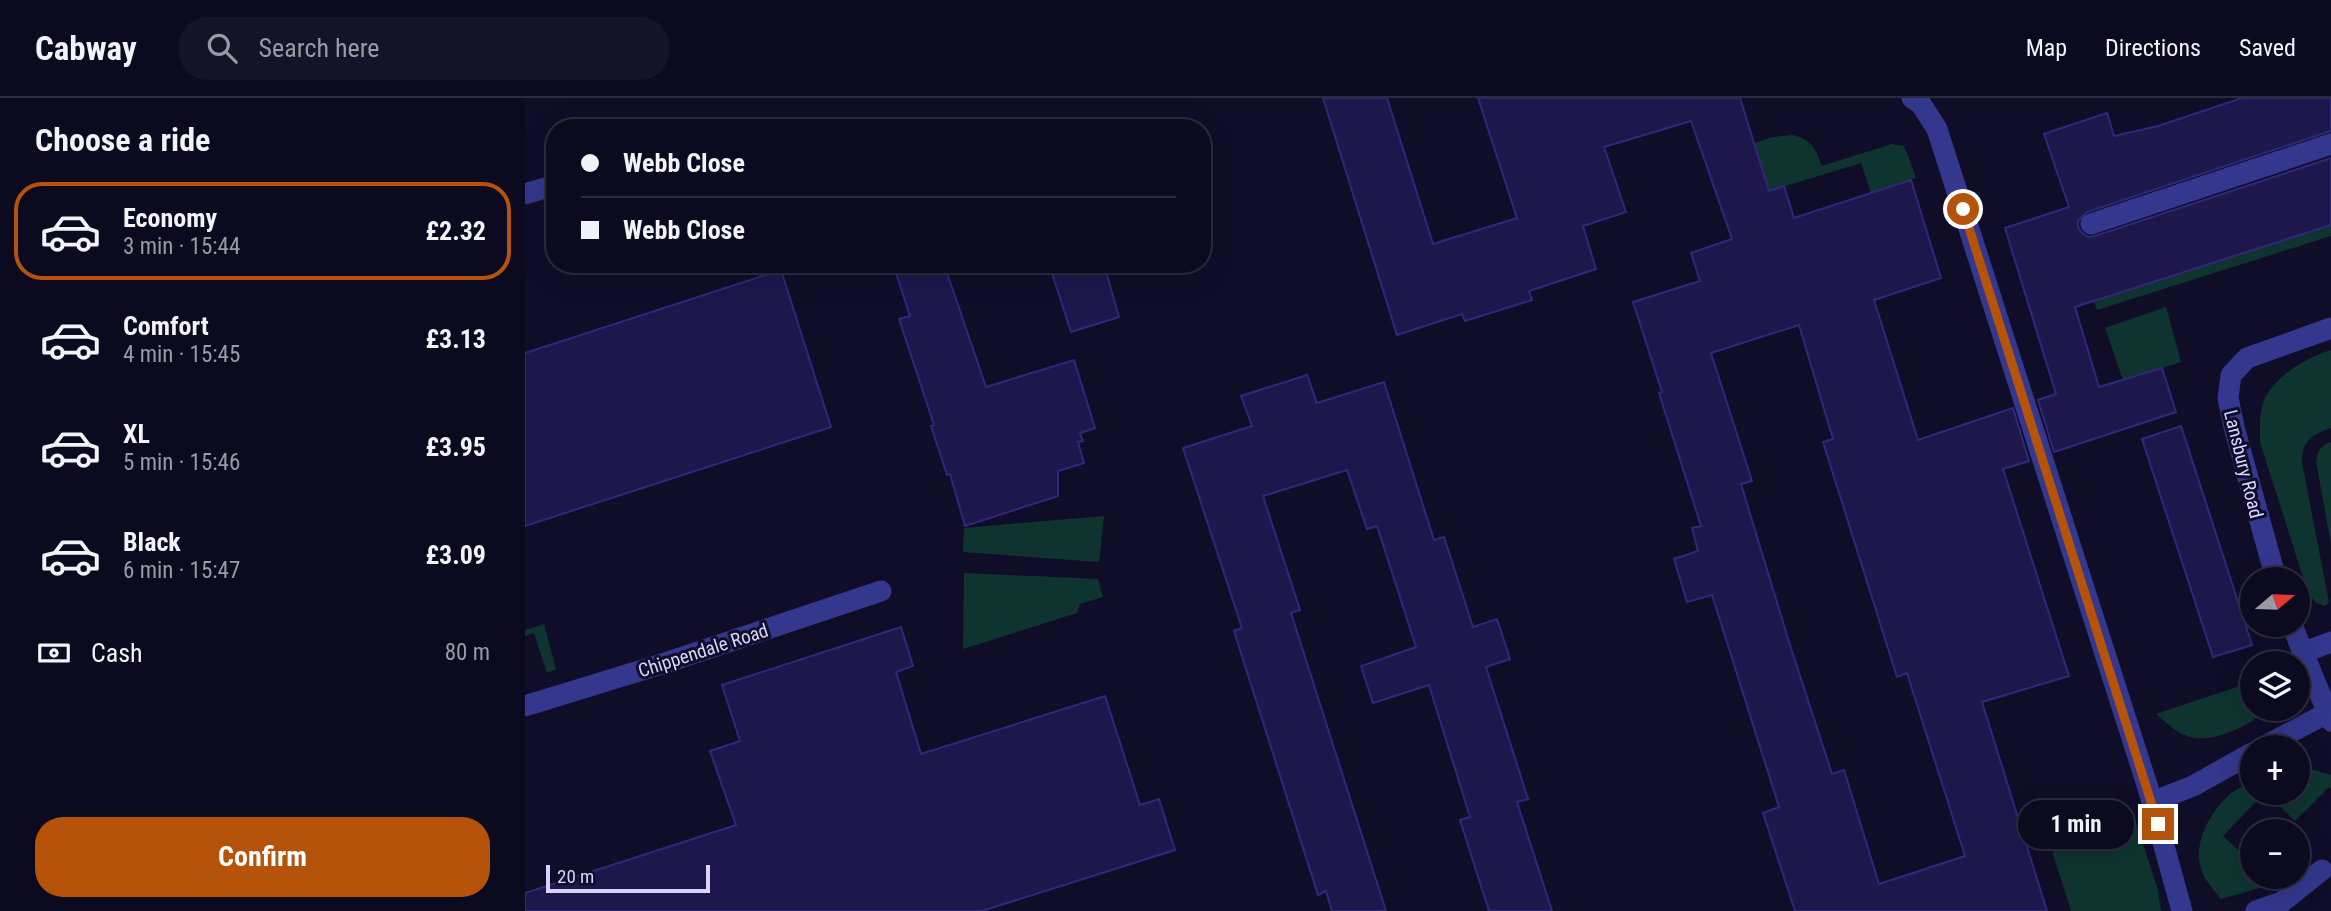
<!DOCTYPE html>
<meta charset="utf-8">
<style>
body{margin:0;font-family:"Roboto Condensed",sans-serif;background:#151328;color:#f1f3f6;height:100vh;display:flex;flex-direction:column;font-size:26px;white-space:nowrap}
*{box-sizing:border-box;margin:0}
p{font-size:23px;color:#9a9aa4}
.icon{flex:none;width:38px;height:38px;fill:none;stroke:currentColor;stroke-width:2;stroke-linecap:round;stroke-linejoin:round}
.map{position:relative;flex:1;overflow:hidden}
.side{display:flex;flex-direction:column;background:#0c0a1f;width:525px}
.side>*{flex:none}
.banner{position:absolute;left:21px;top:21px;width:665px;height:154px;border-radius:28px;box-shadow:0 7px 28px #0002,0 0 0 2px #2c2b3d;display:grid;align-content:center;height:154px;padding:0 35px;background:#0c0a1f}
.needle{width:46px;rotate:71deg}
.buttons{position:absolute;left:1715px;top:469px;display:grid;gap:14px}
.buttons a{display:grid;place-items:center;width:70px;height:70px;border-radius:50%;background:#0c0a1f;box-shadow:0 7px 28px #0002,0 0 0 2px #2c2b3d;font-size:35px}
.scale{position:absolute;left:21px;bottom:18px;width:164px;box-sizing:border-box;padding-left:7px;border:4px solid #d7d5ff;border-top:0;font-size:19px;line-height:24px;white-space:nowrap;color:#d7d5ff;-webkit-text-stroke:5px #100d29;paint-order:stroke}
.end{position:absolute;width:32px;height:32px;margin:-16px;border:9px solid #b45309;background:#fff;box-shadow:0 0 0 4px #fff}
.from{border-radius:50%}
.bubble{position:absolute;height:49px;border-radius:24px;background:#0c0a1f;box-shadow:0 7px 28px #0002,0 0 0 2px #2c2b3d;font-size:23px;font-weight:700;line-height:49px;text-align:center}
.banner b{display:flex;align-items:center;gap:24px;height:66px;font-size:26px}
.banner b+b{border-top:2px solid #2c2b3d}
.banner i{width:18px;height:18px;background:#f1f3f6}
ul{padding:0;list-style:none}
li{display:flex;align-items:center;gap:21px;height:98px;margin:0 14px 10px;padding:0 21px;border:4px solid transparent;border-radius:28px}
li div{flex:1}
li b{display:block;font-size:26px}
li em{font-style:normal;font-weight:700}
li.selected{border-color:#b45309}
li>.icon{width:63px;height:63px;stroke-width:1.5}
h2{padding:0 35px;font-size:32px;line-height:84px}
.pay{display:flex;align-items:center;gap:18px;height:77px;padding:0 35px;font-size:26px}
.pay p{margin-inline-start:auto}
.action{display:flex;gap:14px;margin-top:auto;padding:14px 35px}
.action a{flex:1;height:80px;border-radius:28px;background:#b45309;color:#fff;font-size:28px;font-weight:700;line-height:80px;text-align:center}
header{display:flex;align-items:center;gap:42px;box-sizing:border-box;height:98px;padding:0 35px;background:#0c0a1f;border-bottom:2px solid #2c2b3d}
header strong{font-size:33px}
nav{display:flex;gap:38px;margin-inline-start:auto;font-size:24px}
.search{width:490px;height:63px;background:#151328;display:flex;align-items:center;gap:18px;box-sizing:border-box;padding:0 24px;border-radius:28px;color:#9a9aa4;font-size:26px}
main{display:flex;flex:1;min-height:0}
.map>svg:first-child{display:block}
.green{fill:#0f3430}
.building{fill:#1e174c;stroke:#30277b;stroke-width:2;fill-rule:evenodd}
.lines{fill:none;stroke-linecap:round;stroke-linejoin:round}
.minor{stroke:#33378d;stroke-width:21}
.route{stroke:#b45309;stroke-width:9}
.labels{text-anchor:middle;stroke-width:6;stroke-linejoin:round;paint-order:stroke}
.street-label{font-size:19px;fill:#d7d5ff;stroke:#100d29}
</style>
<header>
<strong>Cabway</strong>
<div class="search"><svg class="icon" aria-label="search" viewBox="0 0 24 24"><circle cx="10" cy="10" r="6"/><path d="M15 15l6 6"/></svg>Search here</div>
<nav><a>Map</a><a>Directions</a><a>Saved</a></nav>
</header>
<main>
<section class="side">
<h2>Choose a ride</h2>
<ul>
<li class="selected"><svg class="icon" aria-label="car" viewBox="0 0 24 24"><path d="M5 17H2v-5l4-1 3-4h7l3 4 3 1v5h-3M9 17h6M6 11h13"/><circle cx="7" cy="17" r="2"/><circle cx="17" cy="17" r="2"/></svg><div><b>Economy</b><p>3 min · 15:44</p></div><em>£2.32</em></li>
<li><svg class="icon" aria-label="car" viewBox="0 0 24 24"><path d="M5 17H2v-5l4-1 3-4h7l3 4 3 1v5h-3M9 17h6M6 11h13"/><circle cx="7" cy="17" r="2"/><circle cx="17" cy="17" r="2"/></svg><div><b>Comfort</b><p>4 min · 15:45</p></div><em>£3.13</em></li>
<li><svg class="icon" aria-label="car" viewBox="0 0 24 24"><path d="M5 17H2v-5l4-1 3-4h7l3 4 3 1v5h-3M9 17h6M6 11h13"/><circle cx="7" cy="17" r="2"/><circle cx="17" cy="17" r="2"/></svg><div><b>XL</b><p>5 min · 15:46</p></div><em>£3.95</em></li>
<li><svg class="icon" aria-label="car" viewBox="0 0 24 24"><path d="M5 17H2v-5l4-1 3-4h7l3 4 3 1v5h-3M9 17h6M6 11h13"/><circle cx="7" cy="17" r="2"/><circle cx="17" cy="17" r="2"/></svg><div><b>Black</b><p>6 min · 15:47</p></div><em>£3.09</em></li>
</ul>
<div class="pay"><svg class="icon" aria-label="cash" viewBox="0 0 24 24"><path d="M3 7h18v10H3z"/><circle cx="12" cy="12" r="2"/></svg>Cash<p>80 m</p></div>
<div class="action"><a>Confirm</a></div>
</section>
<div class="map">
<svg width="1806" height="813" viewBox="0 0 1806 813">
<rect width="100%" height="100%" fill="#100d29"/>
<g class="green">
<path d="M1268 37C1288 43 1290 50 1297 68L1367 46 1378 48 1383 57 1391 80 1346 95 1336 65 1221 100 1206 53 1248 39Z"/>
<polygon points="1806,126 1806,138 1572,212 1552,154 1583,198"/>
<polygon points="1641,209 1656,264 1598,282 1580,230"/>
<path d="M1806 252V330C1786 337 1777 343 1777 365L1804 504 1800 508 1790 504 1783 495 1735 344C1735 330 1734 313 1740 300 1752 277 1782 259 1806 252Z"/>
<path d="M1806 344V446L1791 363C1793 352 1796 347 1806 344Z"/>
<polygon points="579,418 574,464 438,454 439,430"/>
<polygon points="439,475 573,481 578,499 555,506 552,515 438,551"/>
<polygon points="19,526 31,571 22,575 9,535 0,538 0,532"/>
<path d="M1727 584V611H1741C1727 628 1684 647 1662 638 1650 634 1641 624 1631 616Z"/>
<polygon points="1773,672 1790,672 1806,677 1806,691 1804,689 1770,723 1741,695 1773,695"/>
<path d="M1727 684V695H1739L1698 738 1727 765V779H1742L1749 786 1696 801C1690 793 1680 783 1677 773 1667 746 1684 716 1703 698 1709 692 1719 688 1727 684Z"/>
<polygon points="1596,715 1610,721 1633,792 1636,813 1546,813 1523,740"/>
</g>
<g class="building">
<path d="M798 0H862L908 146 992 120 953 0H1215L1244 93 1259 88 1269 120 1386 82 1416 180 1349 202 1393 342 1488 310 1504 363 1478 371 1544 578 1457 604 1522 813H1270L1238 715 1254 709 1187 497 1162 504 1149 461 1173 453 1167 430 1176 428 1134 295 1137 294 1108 204 1175 183 1166 155 1207 141 1166 23 1079 49 1101 114 1058 128 1071 171 1004 193 1007 202 940 223 937 216 872 237ZM1274 227 1308 341 1298 344 1372 579 1382 575 1440 758 1354 786 1319 672 1307 676 1264 544 1216 386 1227 383 1186 255Z"/>
<polygon points="1717,0 1806,0 1806,33 1562,114 1553,123 1553,129 1557,135 1563,139 1570,138 1806,60 1806,127 1550,209 1574,289 1637,270 1651,314 1529,354 1513,302 1531,296 1480,130 1544,109 1519,36 1582,15 1589,38 1633,28"/>
<polygon points="368,166 419,166 461,289 549,262 570,330 555,335 558,343 553,344 559,365 533,373 533,398 440,428 425,376 422,377 406,328 409,327 374,221 385,218"/>
<polygon points="524,166 579,166 594,219 546,234"/>
<polygon points="256,172 306,329 0,428 0,255"/>
<polygon points="782,277 792,305 859,284 909,442 919,439 948,529 972,521 985,561 961,569 1003,701 992,704 1027,813 964,813 935,722 945,719 904,587 848,605 836,568 891,549 852,428 842,431 822,372 738,398 775,512 766,515 861,813 807,813 801,793 793,797 709,533 717,530 658,350 727,328 716,298"/>
<polygon points="1656,328 1727,547 1688,559 1617,341"/>
<polygon points="376,529 388,568 371,574 396,656 580,598 615,707 634,701 650,752 457,813 0,813 0,795 211,727 185,653 215,643 197,587"/>
</g>
<g class="lines">
<g class="minor">
<polyline points="1387,0 1396,6 1412,31 1623,690 1657,813"/>
<polyline points="0,96 30,87"/>
<polyline points="1566,126 1806,46"/>
<polyline points="1751,481 1709,329 1703,300 1706,277 1722,260 1806,230"/>
<polyline points="1767,527 1806,623"/>
<polyline points="1777,555 1806,544"/>
<polyline points="0,608 140,565 356,493"/>
<polyline points="1738,649 1802,615"/>
<polyline points="1627,704 1668,688 1727,655"/>
<polyline points="1731,813 1757,804 1797,772"/>
</g>
</g>
<g class="lines">
<polyline class="route" points="1438,111 1633,726"/>
</g>
<g class="labels">
<g class="street-label">
<text transform="translate(1719 366) rotate(76)" y="7">Lansbury Road</text>
<text transform="translate(178 552) rotate(-18)" y="7">Chippendale Road</text>
</g>
</g>
</svg>
<div class="buttons">
<a><svg class="needle" viewBox="-14 -14 28 28"><path d="M0-13l5 13h-10z" fill="#e53935"/><path d="M0 13l5-13h-10z" fill="#9a9aa4"/></svg></a>
<a><svg class="icon" aria-label="layers" viewBox="0 0 24 24"><path d="M12 4l9 5-9 5-9-5zM3 14l9 5 9-5"/></svg></a>
<a>+</a>
<a>−</a>
</div>
<div class="scale">20 m</div>
<i class="end from" style="left:1438px;top:111px"></i>
<i class="end" style="left:1633px;top:726px"></i>
<div class="bubble" style="left:1493px;top:702px;width:116px">1 min</div>
<div class="banner">
<b><i class="from"></i>Webb Close</b>
<b><i></i>Webb Close</b>
</div>
</div>
</main>
